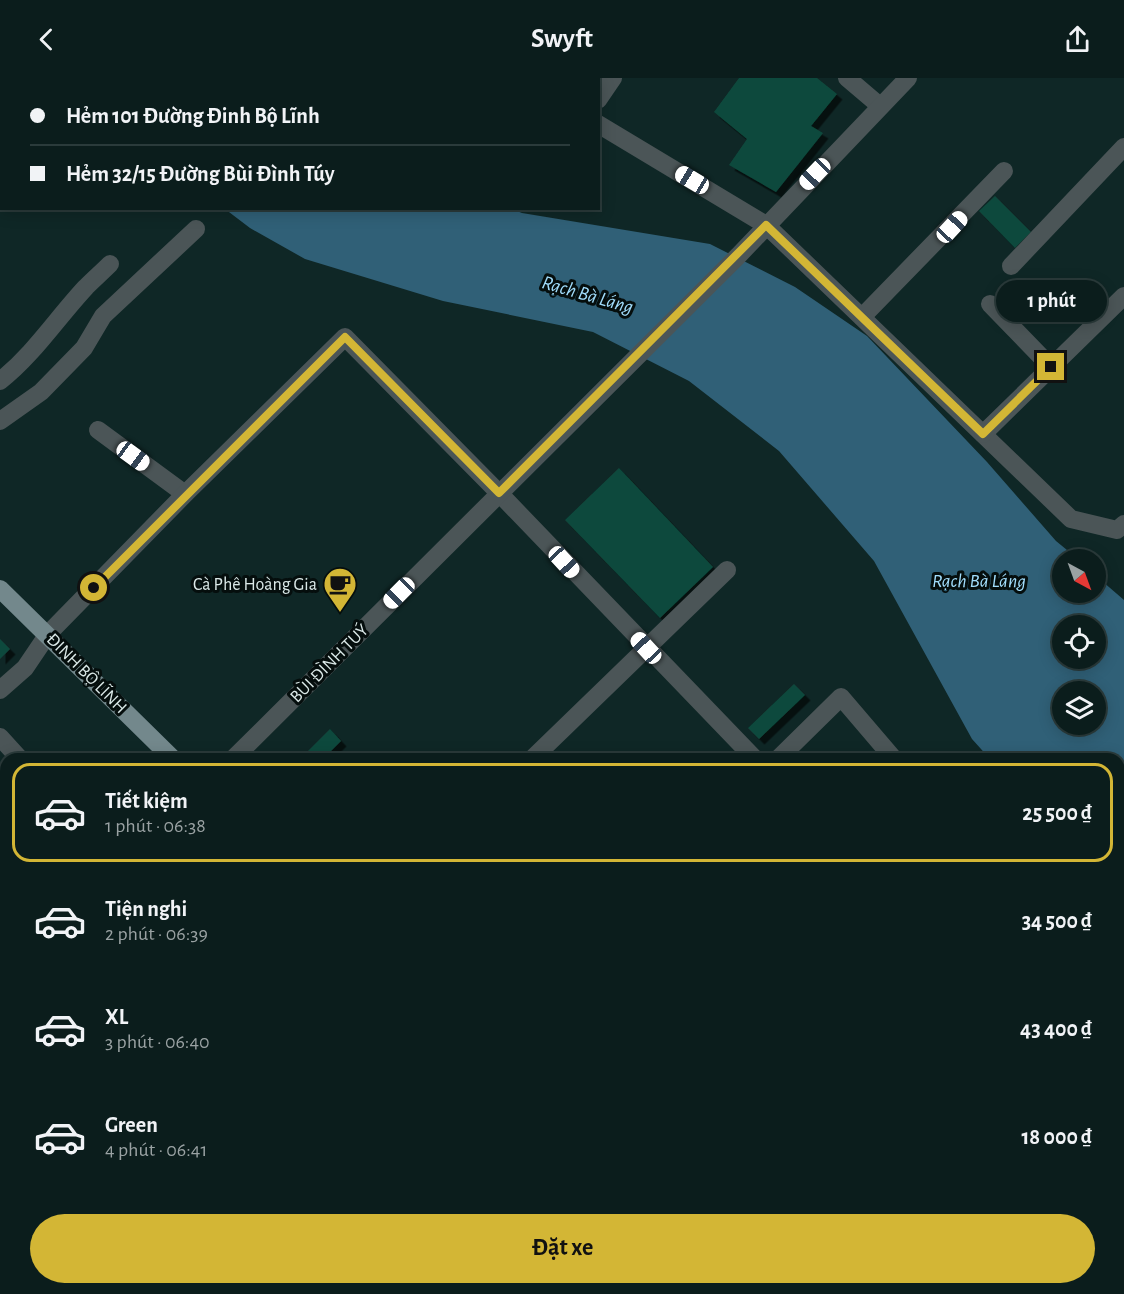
<!DOCTYPE html>
<html lang="vi">
<meta charset="utf-8">
<style>
body{margin:0;font-family:"Alegreya Sans",sans-serif;background:#142625;color:#f1f3f6;height:100vh;display:flex;flex-direction:column;font-size:22px;white-space:nowrap}
*{box-sizing:border-box;margin:0}
p{font-size:20px;color:#9aa2a3}
.icon{flex:none;width:33px;height:33px;fill:none;stroke:currentColor;stroke-width:2;stroke-linecap:round;stroke-linejoin:round}
.map{position:relative;flex:1;overflow:hidden}
.drawer{position:absolute;left:0px;top:675px;width:1125px;height:542px;display:flex;flex-direction:column;background:#0b1d1c;border-radius:18px 18px 0 0;box-shadow:0 3px 15px #0003,0 0 0 2px #2b3b3b}
.drawer>*{flex:none}
.banner{position:absolute;left:0px;top:0px;width:600px;height:132px;box-shadow:0 3px 15px #0003,0 0 0 2px #2b3b3b;display:grid;align-content:center;height:132px;padding:0 30px;background:#0b1d1c}
.needle{width:39px;rotate:139deg}
.controls{position:absolute;left:1052px;top:471px;display:grid;gap:12px}
.controls a{display:grid;place-items:center;width:54px;height:54px;border-radius:50%;background:#0b1d1c;box-shadow:0 3px 15px #0003,0 0 0 2px #2b3b3b;font-size:30px}
.end{position:absolute;width:27px;height:27px;margin:-14px;border:8px solid #d3b635;background:#111;box-shadow:0 0 0 3px #111}
.from{border-radius:50%}
.bubble{position:absolute;height:42px;border-radius:21px;background:#0b1d1c;box-shadow:0 3px 15px #0003,0 0 0 2px #2b3b3b;font-size:20px;font-weight:700;line-height:42px;text-align:center}
.car{position:absolute;width:18px;height:36px;margin:-18px -9px;border-radius:8px;box-shadow:0 0 4px 2px #0007;background:linear-gradient(#fff 24%,#345 0 40%,#fff 0 76%,#345 0 86%,#fff 0)}
.banner b{display:flex;align-items:center;gap:21px;height:57px;font-size:22px}
.banner b+b{border-top:2px solid #2b3b3b}
.banner i{width:15px;height:15px;background:#f1f3f6}
ul{padding:10px 0 0;list-style:none}
li{display:flex;align-items:center;gap:18px;height:99px;margin:0 12px 9px;padding:0 18px;border:3px solid transparent;border-radius:18px}
li div{flex:1}
li b{display:block;font-size:22px}
li em{font-style:normal;font-weight:700}
li.active{border-color:#d3b635}
li>.icon{width:54px;height:54px;stroke-width:1.5}
.primary-button{display:flex;gap:12px;margin-top:auto;padding:12px 30px}
.primary-button a{flex:1;height:69px;border-radius:36px;background:#d3b635;color:#111;font-size:24px;font-weight:700;line-height:69px;text-align:center}
header{display:flex;justify-content:space-between;align-items:center;height:78px;padding:0 30px;background:#0b1d1c;font-size:27px;font-weight:700}
.map>svg:first-child{display:block}
.water{fill:#306077;fill-rule:evenodd}
.building{fill:#0e493c;filter:url(#shadow)}
.lines{fill:none;stroke-linecap:round;stroke-linejoin:round}
.minor{stroke:#4b5557;stroke-width:18}
.major{stroke:#73888c;stroke-width:18}
.route{stroke:#d3b635;stroke-width:8}
.labels{text-anchor:middle;stroke-width:6;stroke-linejoin:round;paint-order:stroke}
.poi-label{font-size:18px;fill:#dbe9e8;stroke:#050e0d;text-anchor:end}
.street-label{font-size:18px;fill:#dbe9e8;stroke:#050e0d}
.water-label{font-size:20px;font-style:italic;fill:#a1ddfc;stroke:#050e0d}
</style>
<header><svg class="icon" aria-label="back" viewBox="0 0 24 24"><path d="M15 5l-7 7 7 7"/></svg>Swyft<svg class="icon" aria-label="share" viewBox="0 0 24 24"><path d="M12 15V3M7 8l5-5 5 5M5 13v7h14v-7"/></svg></header>
<div class="map">
<svg width="1124" height="1216" viewBox="0 0 1124 1216">
<defs>
<filter id="shadow"><feDropShadow dx="5.5" dy="5.5" stdDeviation="0" flood-color="#0009"/></filter>
</defs>
<rect width="100%" height="100%" fill="#0f2726"/>
<g class="water">
<polygon points="112,0 253,0 256,1 113,2"/>
<path d="M225 131H512L522 135 710 166 795 209 867 258 987 384 1056 463 1078 481 1062 482V514H1095V497L1124 522V756L1119 755V681H990L972 661 874 483 779 373 689 303 593 254 443 223 305 181 250 150ZM1062 548H1095V580H1062ZM1062 614H1095V646H1062Z"/>
</g>
<g class="building">
<polygon points="739,0 817,0 837,16 811,48 823,55 776,114 729,87 747,61 714,34"/>
<polygon points="995,118 1031,154 1015,170 979,133"/>
<polygon points="619,390 713,489 660,540 565,442"/>
<polygon points="0,561 10,571 0,581"/>
<polygon points="794,606 805,617 759,661 748,650"/>
<polygon points="330,651 341,663 323,681 300,681"/>
<polygon points="159,1210 196,1210 190,1216 163,1216"/>
</g>
<g class="lines">
<g class="minor">
<polyline points="506,0 509,2"/>
<polyline points="847,0 880,28"/>
<polyline points="598,22 613,0"/>
<polyline points="598,46 766,147 1071,441 1117,452 1124,446"/>
<polyline points="1011,188 1124,69"/>
<polyline points="990,226 1051,289"/>
<polyline points="862,239 1004,93"/>
<path d="M0 303C34 276 57 240 86 209 94 201 102 194 110 186"/>
<polyline points="0,343 41,314 84,270 103,238 196,151"/>
<polyline points="98,352 185,416"/>
<polyline points="983,356 1124,218"/>
<polyline points="0,612 25,590 48,556 185,416 345,259 499,415 755,681"/>
<polyline points="0,659 20,681"/>
<polyline points="233,681 738,178 908,0"/>
<polyline points="532,681 727,492"/>
<polyline points="778,681 841,619 894,681"/>
<polyline points="0,762 6,754"/>
<polyline points="1119,819 1124,817"/>
<polyline points="1119,868 1124,875"/>
<polyline points="0,883 6,890"/>
<polyline points="0,926 6,921"/>
<polyline points="0,1008 6,1002"/>
<polyline points="0,1065 6,1070"/>
<polyline points="137,1210 142,1216"/>
<polyline points="211,1216 218,1210"/>
<polyline points="451,1216 457,1210"/>
</g>
<g class="major">
<polyline points="0,511 173,681"/>
<polyline points="682,1210 688,1216"/>
</g>
</g>
<g class="lines">
<polyline class="route" points="94,510 345,259 499,415 766,147 983,356 1051,289"/>
</g>
<defs>
<symbol id="cafe-pin" viewBox="-11 -11 22 30"><path d="M0 17L-7.5 6A9.5 9.5 0 1 1 7.5 6Z" fill="#d3b635" stroke="#050e0d"/><path d="M-5.5-4.5H6V0H3Q3 3.5 0 3.5H-2.5Q-5.5 3.5-5.5 0ZM3-3.2v2h1.7v-2ZM-6 4.5H4V6H-6Z" fill="#111"/></symbol>
</defs>
<g fill-rule="evenodd">
<use href="#cafe-pin" x="321" y="487" width="38" height="52"/>
</g>
<g class="labels">
<g class="poi-label">
<text x="317" y="512">Cà Phê Hoàng Gia</text>
</g>
<g class="street-label">
<text transform="translate(329 585) rotate(-45)" y="6">BÙI ĐÌNH TUÝ</text>
<text transform="translate(87 595) rotate(45)" y="6">ĐINH BỘ LĨNH</text>
</g>
<g class="water-label">
<text transform="translate(588 216) rotate(16)" y="7">Rạch Bà Láng</text>
<text x="979" y="509">Rạch Bà Láng</text>
</g>
</g>
</svg>
<div class="controls">
<a><svg class="needle" viewBox="-14 -14 28 28"><path d="M0-13l5 13h-10z" fill="#e53935"/><path d="M0 13l5-13h-10z" fill="#9aa2a3"/></svg></a>
<a><svg class="icon" aria-label="locate" viewBox="0 0 24 24"><circle cx="12" cy="12" r="6"/><path d="M12 2v4M12 18v4M2 12h4M18 12h4"/></svg></a>
<a><svg class="icon" aria-label="layers" viewBox="0 0 24 24"><path d="M12 4l9 5-9 5-9-5zM3 14l9 5 9-5"/></svg></a>
</div>
<i class="end from" style="left:94px;top:510px"></i>
<i class="end" style="left:1051px;top:289px"></i>
<div class="bubble" style="left:996px;top:202px;width:111px">1 phút</div>
<i class="car" style="left:815px;top:96px;rotate:224deg"></i>
<i class="car" style="left:692px;top:102px;rotate:301deg"></i>
<i class="car" style="left:952px;top:149px;rotate:43deg"></i>
<i class="car" style="left:133px;top:378px;rotate:126deg"></i>
<i class="car" style="left:564px;top:484px;rotate:137deg"></i>
<i class="car" style="left:399px;top:515px;rotate:225deg"></i>
<i class="car" style="left:646px;top:570px;rotate:317deg"></i>
<div class="banner">
<b><i class="from"></i>Hẻm 101 Đường Đinh Bộ Lĩnh</b>
<b><i></i>Hẻm 32/15 Đường Bùi Đình Túy</b>
</div>
<section class="drawer">
<ul>
<li class="active"><svg class="icon" aria-label="car" viewBox="0 0 24 24"><path d="M5 17H2v-5l4-1 3-4h7l3 4 3 1v5h-3M9 17h6M6 11h13"/><circle cx="7" cy="17" r="2"/><circle cx="17" cy="17" r="2"/></svg><div><b>Tiết kiệm</b><p>1 phút · 06:38</p></div><em>25 500 ₫</em></li>
<li><svg class="icon" aria-label="car" viewBox="0 0 24 24"><path d="M5 17H2v-5l4-1 3-4h7l3 4 3 1v5h-3M9 17h6M6 11h13"/><circle cx="7" cy="17" r="2"/><circle cx="17" cy="17" r="2"/></svg><div><b>Tiện nghi</b><p>2 phút · 06:39</p></div><em>34 500 ₫</em></li>
<li><svg class="icon" aria-label="car" viewBox="0 0 24 24"><path d="M5 17H2v-5l4-1 3-4h7l3 4 3 1v5h-3M9 17h6M6 11h13"/><circle cx="7" cy="17" r="2"/><circle cx="17" cy="17" r="2"/></svg><div><b>XL</b><p>3 phút · 06:40</p></div><em>43 400 ₫</em></li>
<li><svg class="icon" aria-label="car" viewBox="0 0 24 24"><path d="M5 17H2v-5l4-1 3-4h7l3 4 3 1v5h-3M9 17h6M6 11h13"/><circle cx="7" cy="17" r="2"/><circle cx="17" cy="17" r="2"/></svg><div><b>Green</b><p>4 phút · 06:41</p></div><em>18 000 ₫</em></li>
</ul>
<div class="primary-button"><a>Đặt xe</a></div>
</section>
</div>
